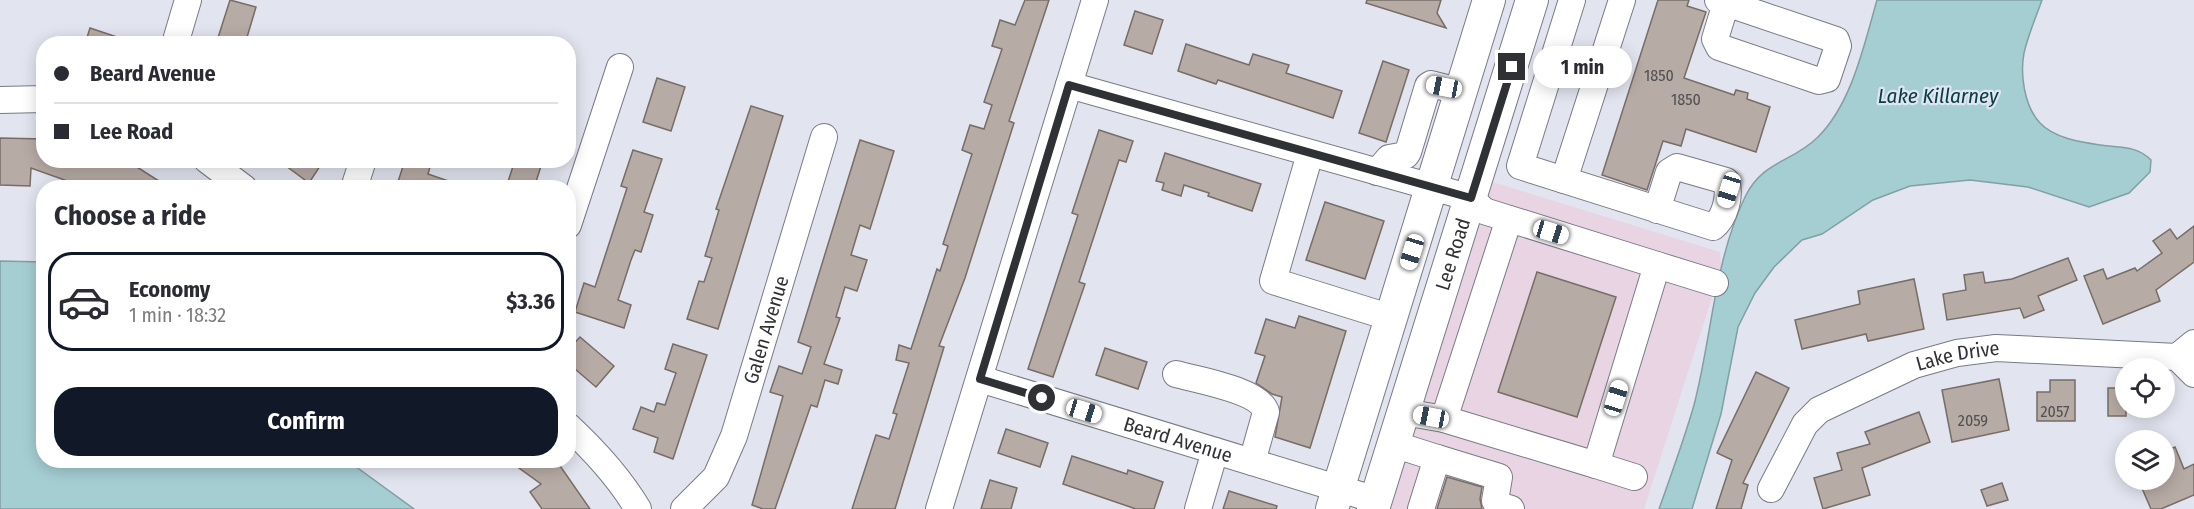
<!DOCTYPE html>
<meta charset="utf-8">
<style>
body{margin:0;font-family:"Fira Sans Condensed",sans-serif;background:#f7f7f7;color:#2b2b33;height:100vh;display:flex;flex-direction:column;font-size:22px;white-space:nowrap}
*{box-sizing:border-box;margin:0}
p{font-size:20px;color:#7c7c81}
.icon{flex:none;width:33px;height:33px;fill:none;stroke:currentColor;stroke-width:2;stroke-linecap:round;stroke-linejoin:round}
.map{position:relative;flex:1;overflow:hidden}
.drawer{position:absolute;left:36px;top:180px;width:540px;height:288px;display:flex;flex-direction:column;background:#fff;border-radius:24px;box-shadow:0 3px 15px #0003}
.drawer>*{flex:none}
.guide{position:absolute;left:36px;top:36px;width:540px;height:132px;border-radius:24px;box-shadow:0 3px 15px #0003;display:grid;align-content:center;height:132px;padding:0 18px;background:#fff}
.controls{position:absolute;left:2115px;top:358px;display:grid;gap:12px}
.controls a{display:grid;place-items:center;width:60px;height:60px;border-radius:50%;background:#fff;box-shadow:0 3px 15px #0003;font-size:30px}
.end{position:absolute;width:27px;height:27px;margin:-14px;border:8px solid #303135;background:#fff;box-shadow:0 0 0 3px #fff}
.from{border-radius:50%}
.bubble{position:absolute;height:42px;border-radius:21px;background:#fff;box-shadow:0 3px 15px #0003;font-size:20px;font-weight:700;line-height:42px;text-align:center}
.car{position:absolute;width:18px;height:36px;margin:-18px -9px;border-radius:8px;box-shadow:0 0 4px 2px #0007;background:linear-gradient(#fff 24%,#345 0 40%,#fff 0 76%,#345 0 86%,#fff 0)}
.guide b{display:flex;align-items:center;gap:21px;height:57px;font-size:22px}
.guide b+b{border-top:2px solid #e1e1e2}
.guide i{width:15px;height:15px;background:#2b2b33}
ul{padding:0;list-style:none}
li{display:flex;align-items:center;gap:18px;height:99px;margin:0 12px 9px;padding:0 6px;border:3px solid transparent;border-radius:24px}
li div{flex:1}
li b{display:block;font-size:22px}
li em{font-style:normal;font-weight:700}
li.current{border-color:#111827}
li>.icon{width:54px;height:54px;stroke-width:1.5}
h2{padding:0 18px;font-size:27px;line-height:72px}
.button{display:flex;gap:12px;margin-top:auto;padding:12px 18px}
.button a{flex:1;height:69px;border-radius:24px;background:#111827;color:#fff;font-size:24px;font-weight:700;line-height:69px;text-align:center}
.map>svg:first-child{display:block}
.commercial{fill:#e8d4e3}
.water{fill:#a5ced3;stroke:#829fa4;stroke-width:1.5}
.building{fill:#b7aba5;stroke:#776d67;stroke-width:1.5}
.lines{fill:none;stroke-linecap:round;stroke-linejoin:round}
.minor-casing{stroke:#797a85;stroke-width:28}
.major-casing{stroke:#797a85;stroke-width:34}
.minor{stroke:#fff;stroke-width:26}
.major{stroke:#fff;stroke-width:32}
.route{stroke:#303135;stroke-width:8}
.labels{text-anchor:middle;stroke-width:4.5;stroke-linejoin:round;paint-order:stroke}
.number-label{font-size:16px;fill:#525051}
.street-label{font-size:20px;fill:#303135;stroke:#e2e4ef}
.water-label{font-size:21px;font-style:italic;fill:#004047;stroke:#e2e4ef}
</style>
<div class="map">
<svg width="2194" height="509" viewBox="0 0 2194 509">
<rect width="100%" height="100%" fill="#e2e4ef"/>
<polygon class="commercial" points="1486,180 1720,252 1721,266 1716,285 1644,509 1384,509"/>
<g class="water">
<path d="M1877 0H2042C2036 17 2028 35 2024 53 2020 74 2024 106 2040 123 2054 138 2080 142 2100 145 2119 148 2136 145 2151 160L2150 172 2129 193 2089 207 2028 187 1970 180 1910 186 1873 200 1822 234 1802 240 1774 267 1755 293 1738 327 1721 414 1692 509H1659C1671 475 1684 440 1694 405 1712 336 1714 262 1745 197 1763 160 1792 163 1818 137 1852 103 1864 45 1877 0Z"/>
<polygon points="0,261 43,262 44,460 348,461 414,509 0,509"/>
</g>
<g class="building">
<polygon points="230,0 256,7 245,44 216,44"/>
<polygon points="1025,0 1049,0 1009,121 1014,123 965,278 939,346 944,347 895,509 852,509 876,435 889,439 897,414 893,413 909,363 896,360 899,345 911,349 937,269 940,271 948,246 943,244 972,154 962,150 970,125 984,129 992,105 984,102 1002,49 992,46 1000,20 1015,25"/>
<polygon points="1367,0 1441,0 1437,13 1446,28 1366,3"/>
<polygon points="1658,0 1689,0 1687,6 1706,12 1684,78 1734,95 1736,90 1748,93 1747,99 1770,107 1756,152 1686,129 1681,146 1663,141 1647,190 1602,175"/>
<polygon points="1135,11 1163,20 1152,54 1124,45"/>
<polygon points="90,28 129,41 128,44 85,44"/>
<polygon points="1186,44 1249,65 1253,54 1289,65 1286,73 1342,91 1333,118 1218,80 1216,84 1178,71"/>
<polygon points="1383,61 1409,70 1386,142 1359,133"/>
<polygon points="657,78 685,87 671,131 643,122"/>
<polygon points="751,106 783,116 718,329 687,319 699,281 704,282 712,258 705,256 719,210 716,209"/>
<polygon points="1099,130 1133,141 1126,162 1119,160 1079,282 1085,284 1053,377 1028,369 1078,215 1072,213"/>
<polygon points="0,138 44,139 43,160 126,160 170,188 87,188 31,168 30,186 0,185"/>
<polygon points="860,140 894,151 870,229 860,225 851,255 867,260 857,291 845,287 836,317 840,318 824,364 842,370 838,384 825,380 817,407 811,405 775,509 763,509 752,505 783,396 770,392 779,366 802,374 811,347 798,342"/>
<polygon points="633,150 662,159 644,212 653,215 641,252 635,250 631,260 618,300 631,305 624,328 575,312 584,283 595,287 627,188 621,186"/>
<polygon points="1165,153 1261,184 1252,211 1208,196 1209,193 1184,185 1181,196 1162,190 1164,183 1156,181"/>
<polygon points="278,160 324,160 309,183"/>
<polygon points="405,160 432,160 428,174 460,185 460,188 396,188"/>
<polygon points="515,160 543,160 534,188 506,188"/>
<polygon points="1325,202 1384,221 1365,279 1306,260"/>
<polygon points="2194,226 2194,262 2156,290 2160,301 2103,324 2084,276 2103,269 2107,279 2135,268 2137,271 2162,253 2153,241 2170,229 2177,239"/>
<polygon points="2068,258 2077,280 2038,296 2044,310 2024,318 2020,308 1947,320 1943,294 1966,290 1964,275 1983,272 1985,283 2012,279"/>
<polygon points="1537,272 1616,297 1577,417 1498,392"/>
<polygon points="1914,279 1924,329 1868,341 1866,334 1802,349 1795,320 1860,304 1858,291"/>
<polygon points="1299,316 1346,331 1310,448 1275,437 1282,397 1272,394 1256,383 1265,356 1255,353 1266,319 1295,328"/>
<polygon points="580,337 614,366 596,387 568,363 568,350"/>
<polygon points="673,344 707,355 673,459 654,452 658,438 633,429 641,407 654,412 657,403 665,405 676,373 665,369"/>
<polygon points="1105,348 1147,362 1138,389 1096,375"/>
<polygon points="1756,372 1789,388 1743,483 1748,485 1741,509 1716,509 1732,460 1717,453"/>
<polygon points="1999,379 2009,430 1952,442 1942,390"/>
<polygon points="2050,380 2075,380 2075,421 2037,421 2037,392 2050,392"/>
<rect x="2108" y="388" width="18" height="28"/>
<polygon points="1919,412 1930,442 1862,468 1870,495 1823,509 1814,478 1842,470 1837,453 1870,444 1865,432"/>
<polygon points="1006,429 1048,443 1040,467 998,453"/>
<polygon points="2175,447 2184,469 2194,464 2194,495 2161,509 2151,509 2141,486 2156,480 2164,480 2164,452"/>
<polygon points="1072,456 1127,474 1128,470 1163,482 1154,509 1136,509 1063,484"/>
<polygon points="508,460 556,460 590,509 542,509 530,492 541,484"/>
<polygon points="1447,477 1482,487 1480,499 1482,509 1437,509"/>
<polygon points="990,480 1017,488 1011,509 981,509"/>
<polygon points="2002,483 2008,500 1987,506 1981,490"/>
<polygon points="1229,491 1277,506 1276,509 1223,509"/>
</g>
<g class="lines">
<defs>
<g id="minor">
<path d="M1572 0 1520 166 1713 227C1725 218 1731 195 1726 181L1677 167 1669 172 1657 210"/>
<polyline points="1718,0 1726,3 1836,40 1838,46 1827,79 1819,81 1719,47 1715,39 1726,3"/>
<polyline points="175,44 188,0"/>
<polyline points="1069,85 1471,198 1484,211 1657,265 1596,465 1444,419 1404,412"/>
<polyline points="0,100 44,99"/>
<polyline points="1310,154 1273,281 1392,318"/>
<polyline points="207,160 244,188"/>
<polyline points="1377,172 1389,158 1406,155 1408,152 1428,86 1431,84 1462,92"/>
<polyline points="1564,180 1622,0"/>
<polyline points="354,188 363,160"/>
<polyline points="568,225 620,67"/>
<polyline points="1657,265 1715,283"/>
<polyline points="2177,357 2194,374"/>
<path d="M1176 374C1197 380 1260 390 1266 412L1252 462"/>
<path id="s1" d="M980 379 1376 500"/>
<polyline points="1444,419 1509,219"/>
<path d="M568 426C596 452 619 477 638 509"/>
<polyline points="1393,444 1437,458 1421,509"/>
<polyline points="1437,458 1499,477 1495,501 1498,505 1511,509"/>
<polyline points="1596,465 1634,477"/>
<path id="s2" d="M1771 489 1805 424 1819 410 1914 365 1957 353 1996 348 2177 357 2194 343"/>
<path id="s3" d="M684 509 716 477 734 436 824 137"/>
<polyline points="939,509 1095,0"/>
<polyline points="1198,509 1215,451"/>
</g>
<g id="major">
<polyline points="1332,509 1489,0"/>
<path id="s4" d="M1373 509 1532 0"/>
</g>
</defs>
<use href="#minor" class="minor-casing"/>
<use href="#major" class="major-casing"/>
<use href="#minor" class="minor"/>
<use href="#major" class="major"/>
</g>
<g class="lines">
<polyline class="route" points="1042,398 980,379 1069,85 1471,198 1512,67"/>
</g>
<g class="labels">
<g class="number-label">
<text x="1659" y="81">1850</text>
<text x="1686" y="105">1850</text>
<text x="2055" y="417">2057</text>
<text x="1973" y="426">2059</text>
</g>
<g class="street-label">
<text dy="7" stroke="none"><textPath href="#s4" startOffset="267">Lee Road</textPath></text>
<text dy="7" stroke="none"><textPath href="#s3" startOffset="201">Galen Avenue</textPath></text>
<text dy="7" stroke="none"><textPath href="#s2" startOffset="243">Lake Drive</textPath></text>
<text dy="7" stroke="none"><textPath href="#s1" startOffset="207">Beard Avenue</textPath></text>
</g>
<g class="water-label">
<text x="1938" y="103">Lake Killarney</text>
</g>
</g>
</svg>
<div class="controls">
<a><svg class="icon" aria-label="locate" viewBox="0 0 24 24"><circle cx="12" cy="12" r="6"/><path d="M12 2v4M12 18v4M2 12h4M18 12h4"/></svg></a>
<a><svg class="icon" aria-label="layers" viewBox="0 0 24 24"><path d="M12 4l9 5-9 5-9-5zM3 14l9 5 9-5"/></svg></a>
</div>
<i class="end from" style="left:1042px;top:398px"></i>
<i class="end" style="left:1512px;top:67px"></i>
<div class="bubble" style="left:1533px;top:46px;width:99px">1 min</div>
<i class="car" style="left:1444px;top:87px;rotate:281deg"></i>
<i class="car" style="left:1729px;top:190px;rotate:197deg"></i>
<i class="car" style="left:1551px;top:232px;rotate:107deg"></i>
<i class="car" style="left:1412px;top:252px;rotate:197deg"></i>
<i class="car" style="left:1616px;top:398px;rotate:17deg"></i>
<i class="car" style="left:1084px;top:411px;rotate:107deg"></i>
<i class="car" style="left:1431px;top:417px;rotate:281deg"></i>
<div class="guide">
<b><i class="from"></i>Beard Avenue</b>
<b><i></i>Lee Road</b>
</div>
<section class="drawer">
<h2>Choose a ride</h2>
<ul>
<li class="current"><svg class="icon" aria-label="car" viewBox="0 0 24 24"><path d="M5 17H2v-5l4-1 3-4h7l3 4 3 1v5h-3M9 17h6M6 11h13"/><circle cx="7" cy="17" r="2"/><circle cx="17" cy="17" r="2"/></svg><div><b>Economy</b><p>1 min · 18:32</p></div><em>$3.36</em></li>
</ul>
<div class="button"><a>Confirm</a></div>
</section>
</div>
